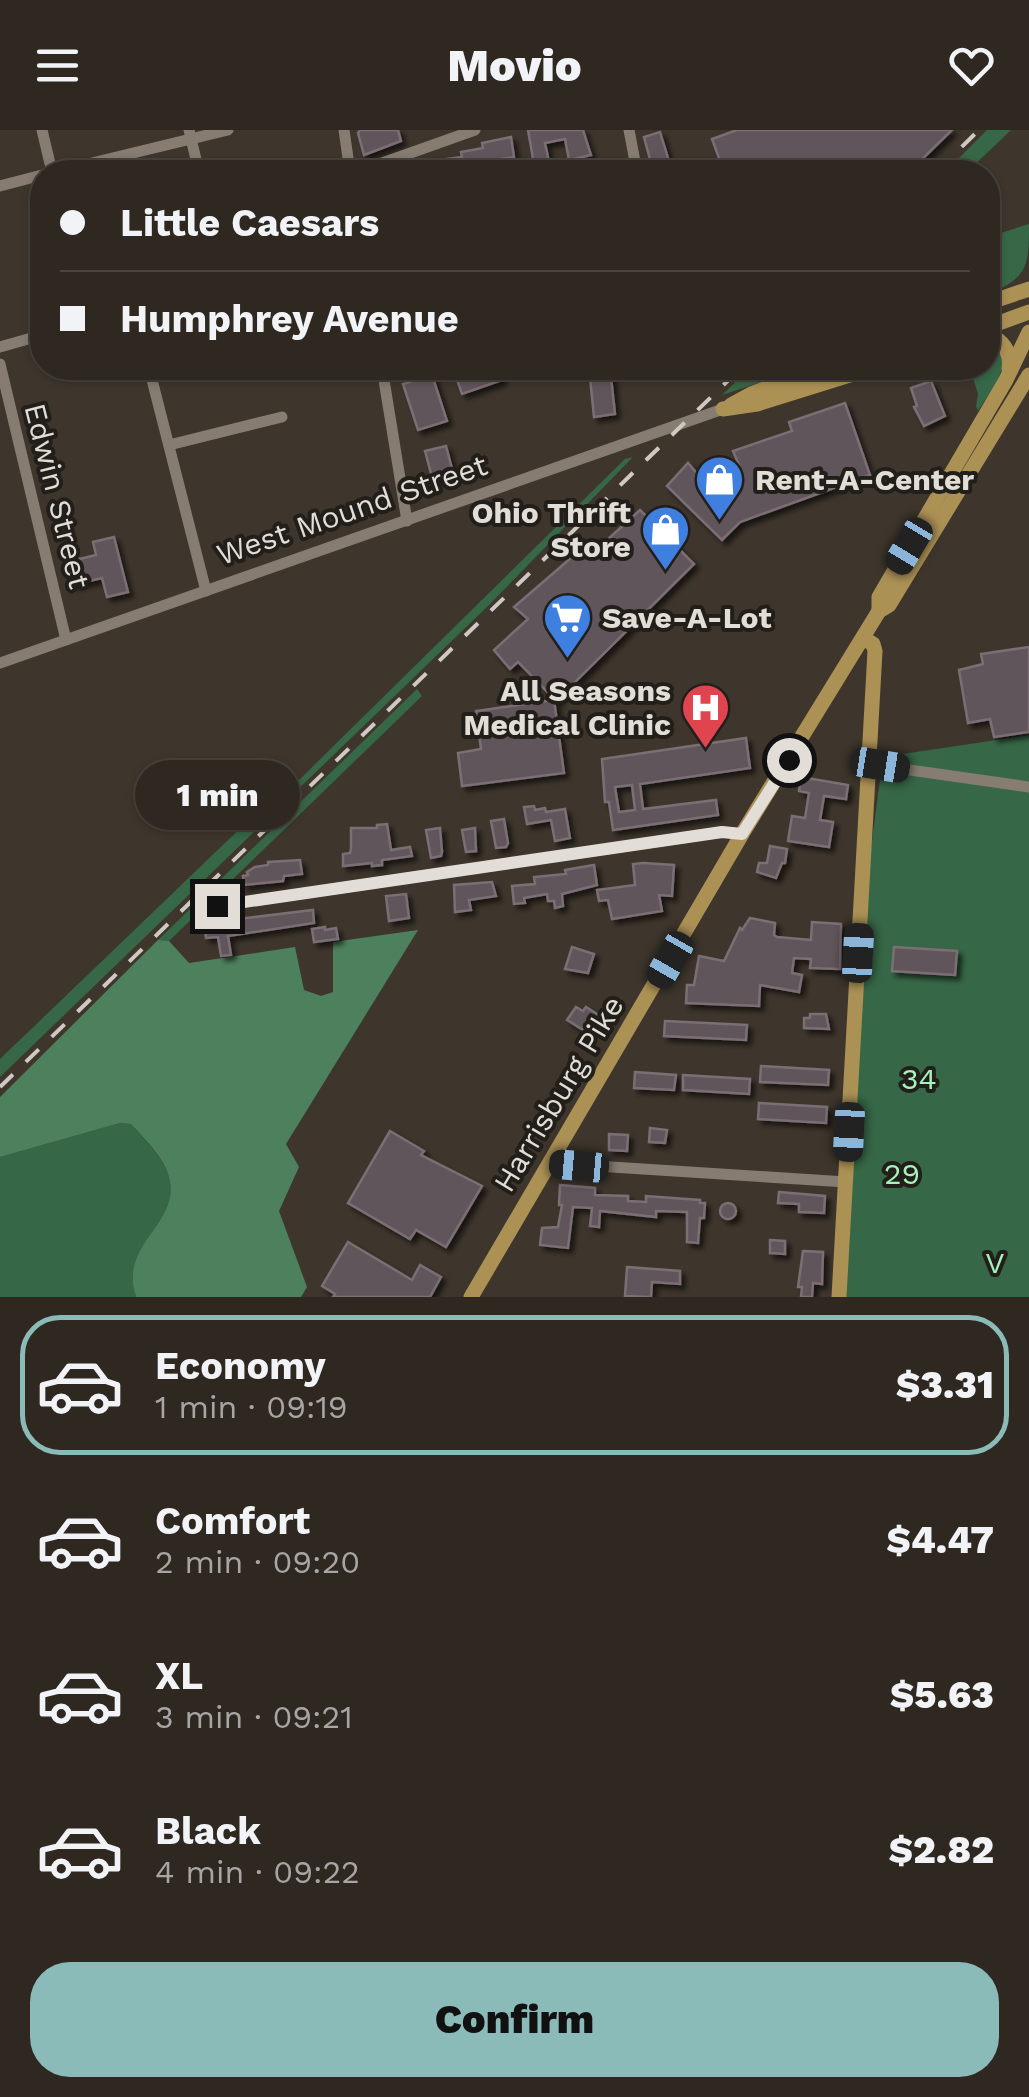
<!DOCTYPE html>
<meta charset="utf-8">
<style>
body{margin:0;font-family:"Work Sans",sans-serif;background:#36302a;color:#f1f3f6;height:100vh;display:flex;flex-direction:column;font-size:38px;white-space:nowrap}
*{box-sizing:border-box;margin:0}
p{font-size:32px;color:#a7a6a5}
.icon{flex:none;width:55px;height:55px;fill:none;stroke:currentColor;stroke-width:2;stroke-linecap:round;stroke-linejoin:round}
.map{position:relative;height:1167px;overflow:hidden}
.panel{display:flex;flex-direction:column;background:#2e2821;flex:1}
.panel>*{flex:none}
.hud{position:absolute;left:30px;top:30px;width:970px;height:220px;border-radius:40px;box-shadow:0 2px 8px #0004,0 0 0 2px #49443f;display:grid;align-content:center;height:220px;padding:0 30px;background:#2e2821}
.end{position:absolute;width:45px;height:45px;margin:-22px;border:12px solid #e3ddd8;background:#111;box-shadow:0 0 0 5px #111}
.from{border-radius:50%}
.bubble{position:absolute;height:70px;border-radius:35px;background:#2e2821;box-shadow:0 2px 8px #0004,0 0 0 2px #49443f;font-size:32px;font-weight:800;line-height:70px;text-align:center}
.car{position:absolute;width:30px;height:60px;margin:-30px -15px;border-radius:12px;box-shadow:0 0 8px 2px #0007;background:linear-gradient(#222 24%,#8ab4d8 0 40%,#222 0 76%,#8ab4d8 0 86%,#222 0)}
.hud b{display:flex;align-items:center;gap:35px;height:95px;font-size:38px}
.hud b+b{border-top:2px solid #49443f}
.hud i{width:25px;height:25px;background:#f1f3f6}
ul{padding:18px 0 0;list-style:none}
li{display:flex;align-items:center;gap:30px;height:140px;margin:0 20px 15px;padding:0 10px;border:5px solid transparent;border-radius:40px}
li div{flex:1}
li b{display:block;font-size:38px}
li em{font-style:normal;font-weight:800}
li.on{border-color:#8bbbb9}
li>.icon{width:90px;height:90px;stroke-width:1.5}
.cta{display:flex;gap:20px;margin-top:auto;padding:20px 30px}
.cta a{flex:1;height:115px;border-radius:40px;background:#8bbbb9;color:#111;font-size:40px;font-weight:800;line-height:115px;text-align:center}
header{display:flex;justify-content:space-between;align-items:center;height:130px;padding:0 30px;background:#2e2821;font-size:45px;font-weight:800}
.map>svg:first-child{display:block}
.green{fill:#366746}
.forest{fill:#4d815d}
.building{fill:#61545a;stroke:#7c6e74;stroke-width:2.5;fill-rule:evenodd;filter:url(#shadow)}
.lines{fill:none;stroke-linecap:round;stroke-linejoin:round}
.minor{stroke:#867c71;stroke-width:11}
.major{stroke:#ac9155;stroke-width:15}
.rail{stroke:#cfc9c4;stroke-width:4;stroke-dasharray:18 18;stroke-linecap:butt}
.route{stroke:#e3ddd8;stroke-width:12}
.labels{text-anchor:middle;stroke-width:8;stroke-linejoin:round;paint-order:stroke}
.poi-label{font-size:30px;font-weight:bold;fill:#e3ddd8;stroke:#221e1a;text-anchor:start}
.street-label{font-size:30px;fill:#e3ddd8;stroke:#221e1a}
.park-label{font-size:30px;fill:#a3f3bb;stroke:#221e1a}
</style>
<header><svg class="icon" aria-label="menu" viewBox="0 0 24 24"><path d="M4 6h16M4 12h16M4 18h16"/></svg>Movio<svg class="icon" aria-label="heart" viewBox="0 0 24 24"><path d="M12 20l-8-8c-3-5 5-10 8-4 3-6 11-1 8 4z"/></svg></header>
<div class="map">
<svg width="1029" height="1167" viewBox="0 0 1029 1167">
<defs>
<filter id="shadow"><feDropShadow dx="4.5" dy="4.5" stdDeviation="2.5" flood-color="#0009"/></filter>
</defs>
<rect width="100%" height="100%" fill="#3e362c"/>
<g class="green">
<polygon points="987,0 1011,0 967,42 945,42"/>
<path d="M1029 94C1029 136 1028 148 988 164V107Z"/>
<path d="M988 212C1022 224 990 262 978 281L976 276 978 264 970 238H988Z"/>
<polygon points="750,238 770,238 764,251 722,265"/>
<polygon points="633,327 490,474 0,947 0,929 274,666 300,649 625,329"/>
<polygon points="417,559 422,566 169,811 158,810"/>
<polygon points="1029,605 1029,1167 846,1167 870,726 883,627"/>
<path d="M120 993 131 994C145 1011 167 1030 170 1052 177 1096 118 1115 136 1167H0V1027Z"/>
</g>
<path class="forest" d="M418 800 286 1014 299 1037 279 1081 307 1157 301 1167H136C118 1115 177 1096 170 1052 167 1030 146 1011 131 994L120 993 0 1027V967L158 810 169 811 189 833 295 817 304 860 321 866 333 862V812Z"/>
<g class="building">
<polygon points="360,0 398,0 401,11 364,25 358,3"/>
<polygon points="528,0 583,0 591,25 569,30 565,9 545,13 550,37 535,40"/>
<polygon points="737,0 952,0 909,42 724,42 712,9"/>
<polygon points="660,2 672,41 649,42 647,34 651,33 644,7"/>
<polygon points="511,7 514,27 501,29 502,33 477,37 478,41 468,42 418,42 416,33 462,27 461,22 483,18 482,13"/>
<polygon points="453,238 497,238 502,250 462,264"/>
<polygon points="589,238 610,238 615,284 594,287"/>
<polygon points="432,245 447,291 418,300 403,254"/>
<polygon points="931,251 945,286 924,296 914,277 917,276 911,258"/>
<polygon points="845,273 870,345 740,392 722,410 667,356 688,333 701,348 739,335 733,321 792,301 789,292"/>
<polygon points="446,316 454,346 433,351 425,321"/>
<polygon points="640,380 694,434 556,571 518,532 510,539 494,520 528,489 514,477 586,415 594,422"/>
<polygon points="114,407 128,462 107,467 102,448 72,455 67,432 96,425 93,412"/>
<polygon points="1029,517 1029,602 994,607 990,589 968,593 959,540 983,534 981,524"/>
<polygon points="554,570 564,643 462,656 458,623 481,619 476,581"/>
<path d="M746 608 750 638 640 654 643 679 716 670 718 685 613 700 609 672H605L602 629ZM632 655 635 680 619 682 615 657Z"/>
<polygon points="801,647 848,655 846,669 824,666 820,690 833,692 829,717 788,711 792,686 805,688 809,663 799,661"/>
<polygon points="534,676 535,680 545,678 546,682 565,679 570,708 555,711 551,690 527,694 524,677"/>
<polygon points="504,689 508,713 506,717 496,718 491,691"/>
<polygon points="387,694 391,720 410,717 412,726 382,730 382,735 372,736 372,733 343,736 343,724 350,723 351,719 351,698 377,698 377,695"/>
<polygon points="440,698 442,722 441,726 431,728 426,700"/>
<polygon points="475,698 476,721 466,722 462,700"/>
<polygon points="770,716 787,719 785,733 782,733 776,748 757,742 759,733 767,733"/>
<polygon points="300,730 302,744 284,746 283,751 244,755 243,746 248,745 247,742 255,737 268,735 268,732"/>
<polygon points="643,733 674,735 672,766 659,765 662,781 612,789 608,770 599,771 597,760 635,755 633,734"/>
<polygon points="594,735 597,755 562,764 563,776 555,778 554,771 548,771 547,764 524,768 525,773 514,774 512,756 535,754 534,747 566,744 565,740"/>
<polygon points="492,752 496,766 469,770 471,780 455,782 454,755"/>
<polygon points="406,764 409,788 389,791 386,766"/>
<polygon points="313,780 314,793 228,806 231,825 221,826 218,807 206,808 204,793"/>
<polygon points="750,788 775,793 774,805 777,807 811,810 812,792 841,794 840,839 810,838 811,829 794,828 792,843 802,845 799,862 760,855 759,876 686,873 687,855 694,855 699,826 724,831 740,798 742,800"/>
<polygon points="325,797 325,800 336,798 338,809 314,812 312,799"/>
<polygon points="572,817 594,824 588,843 565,839"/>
<polygon points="894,817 957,821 955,845 892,841"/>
<polygon points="576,877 583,881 586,877 600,886 588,903 567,890"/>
<polygon points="810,884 826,884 829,899 804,898 804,888 810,888"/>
<polygon points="665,891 747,895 746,910 664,906"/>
<polygon points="761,936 829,940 828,955 760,952"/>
<polygon points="635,942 676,945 674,960 634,958"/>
<polygon points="683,945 750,949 749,964 683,960"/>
<polygon points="759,973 827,977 826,993 758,989"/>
<polygon points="650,998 667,1000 665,1013 649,1012"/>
<polygon points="390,1001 424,1021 421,1025 482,1056 446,1117 416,1100 410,1109 348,1073"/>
<polygon points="609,1004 628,1005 627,1021 609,1020"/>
<polygon points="560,1055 595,1058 595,1065 628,1066 628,1071 646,1072 646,1066 700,1070 700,1073 705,1073 704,1088 700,1088 698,1113 687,1112 687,1082 656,1081 656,1087 600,1081 599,1097 590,1096 592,1078 573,1077 568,1118 540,1115 542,1098 558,1097 562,1075 559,1075"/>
<polygon points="779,1062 825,1066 824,1083 799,1082 799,1074 778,1073"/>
<circle cx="728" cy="1081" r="8"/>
<polygon points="770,1110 785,1111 785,1124 770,1123"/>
<polygon points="348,1112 412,1150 420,1135 441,1147 430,1167 333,1167 335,1164 322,1156"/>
<polygon points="803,1121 823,1122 822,1154 813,1153 812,1167 801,1167 802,1157 798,1157"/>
<polygon points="627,1137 680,1141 680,1154 652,1152 651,1167 625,1166"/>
</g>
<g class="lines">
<g class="minor">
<polyline points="42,0 52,42"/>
<polyline points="189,0 199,42"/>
<polyline points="344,0 350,42"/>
<polyline points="629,0 637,42"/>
<polyline points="55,42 228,0"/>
<polyline points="357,42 475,0"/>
<polyline points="0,56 42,45"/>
<polyline points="0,217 42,205"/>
<polyline points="0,234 66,510"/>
<polyline points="149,238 206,461"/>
<polyline points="382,238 407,391"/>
<polyline points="169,315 282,287"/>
<polyline points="0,533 723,279"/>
<polyline points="868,634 1029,657"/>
<polyline points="217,776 723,702 742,704"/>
<polyline points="549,1033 846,1052"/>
</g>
<g class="major">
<polyline points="988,173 1029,159"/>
<polyline points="988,197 1029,182"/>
<path d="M988 204C1002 209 1012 223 1009 239"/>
<polyline points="731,275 751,264 820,238"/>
<polyline points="723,279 757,274 872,238"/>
<polyline points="879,481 879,467 1006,250 1029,202"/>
<polyline points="471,1167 742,704 879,481 889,475 1029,245"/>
<polyline points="839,1167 875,521 873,514 863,508"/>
</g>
<g class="rail">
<polyline points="936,42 979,0"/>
<polyline points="0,957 741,238"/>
</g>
</g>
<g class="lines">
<polyline class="route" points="217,776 722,702 742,704 789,630"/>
</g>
<defs>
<symbol id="shop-pin" viewBox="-11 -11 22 30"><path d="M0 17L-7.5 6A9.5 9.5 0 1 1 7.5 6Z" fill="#3f7fe0" stroke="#221e1a"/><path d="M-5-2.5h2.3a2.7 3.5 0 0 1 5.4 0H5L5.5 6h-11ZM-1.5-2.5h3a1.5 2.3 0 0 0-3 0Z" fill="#fff"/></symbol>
<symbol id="supermarket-pin" viewBox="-11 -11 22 30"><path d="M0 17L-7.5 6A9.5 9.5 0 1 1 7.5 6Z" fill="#3f7fe0" stroke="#221e1a"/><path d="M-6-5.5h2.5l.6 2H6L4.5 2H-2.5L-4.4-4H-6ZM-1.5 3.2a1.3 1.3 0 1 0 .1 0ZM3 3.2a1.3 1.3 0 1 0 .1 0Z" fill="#fff"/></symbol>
<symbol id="hospital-pin" viewBox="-11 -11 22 30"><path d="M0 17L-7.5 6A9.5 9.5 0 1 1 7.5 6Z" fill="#e0444e" stroke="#221e1a"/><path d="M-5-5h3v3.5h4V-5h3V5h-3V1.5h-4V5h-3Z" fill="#fff"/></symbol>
</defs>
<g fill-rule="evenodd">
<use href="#shop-pin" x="692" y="322" width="55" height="75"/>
<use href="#shop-pin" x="638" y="372" width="55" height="75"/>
<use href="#supermarket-pin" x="540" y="460" width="55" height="75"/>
<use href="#hospital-pin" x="678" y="550" width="55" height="75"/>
</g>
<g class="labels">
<g class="poi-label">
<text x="755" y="360">Rent-A-Center</text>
<text x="631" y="393" text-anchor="end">Ohio Thrift<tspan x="631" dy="34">Store</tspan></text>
<text x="602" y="498">Save-A-Lot</text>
<text x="671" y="571" text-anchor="end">All Seasons<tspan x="671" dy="34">Medical Clinic</tspan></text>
</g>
<g class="street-label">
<text transform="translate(57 366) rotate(76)" y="10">Edwin Street</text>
<text transform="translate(352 380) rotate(-19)" y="10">West Mound Street</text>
<text transform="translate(559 964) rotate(-59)" y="10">Harrisburg Pike</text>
</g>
<g class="park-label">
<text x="919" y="959">34</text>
<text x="902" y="1054">29</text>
<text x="995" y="1143">V</text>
</g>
</g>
</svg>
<i class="end from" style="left:789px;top:630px"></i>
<i class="end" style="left:217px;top:776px"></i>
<div class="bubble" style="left:135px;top:630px;width:165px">1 min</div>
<i class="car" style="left:909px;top:416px;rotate:211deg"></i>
<i class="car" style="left:880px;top:635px;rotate:99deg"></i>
<i class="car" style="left:858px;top:823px;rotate:3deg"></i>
<i class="car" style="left:670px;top:830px;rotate:210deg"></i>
<i class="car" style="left:849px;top:1002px;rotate:183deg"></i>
<i class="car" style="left:579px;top:1036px;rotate:275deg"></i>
<div class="hud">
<b><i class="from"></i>Little Caesars</b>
<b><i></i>Humphrey Avenue</b>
</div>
</div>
<section class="panel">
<ul>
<li class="on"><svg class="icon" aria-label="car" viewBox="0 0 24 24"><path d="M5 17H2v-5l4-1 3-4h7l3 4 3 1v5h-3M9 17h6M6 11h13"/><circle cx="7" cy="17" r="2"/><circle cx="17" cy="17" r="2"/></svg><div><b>Economy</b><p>1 min · 09:19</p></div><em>$3.31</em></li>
<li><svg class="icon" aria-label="car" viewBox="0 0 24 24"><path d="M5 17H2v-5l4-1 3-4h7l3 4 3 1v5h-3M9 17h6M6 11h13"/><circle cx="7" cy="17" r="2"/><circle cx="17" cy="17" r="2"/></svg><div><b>Comfort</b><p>2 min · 09:20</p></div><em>$4.47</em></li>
<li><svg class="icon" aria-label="car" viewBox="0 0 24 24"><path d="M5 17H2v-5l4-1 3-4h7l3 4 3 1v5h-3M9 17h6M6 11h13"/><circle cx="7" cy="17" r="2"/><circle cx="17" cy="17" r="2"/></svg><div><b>XL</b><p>3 min · 09:21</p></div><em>$5.63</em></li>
<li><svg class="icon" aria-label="car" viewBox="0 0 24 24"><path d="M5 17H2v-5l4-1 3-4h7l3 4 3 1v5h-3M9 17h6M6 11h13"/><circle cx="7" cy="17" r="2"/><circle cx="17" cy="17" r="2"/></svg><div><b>Black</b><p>4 min · 09:22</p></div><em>$2.82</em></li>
</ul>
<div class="cta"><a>Confirm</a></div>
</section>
